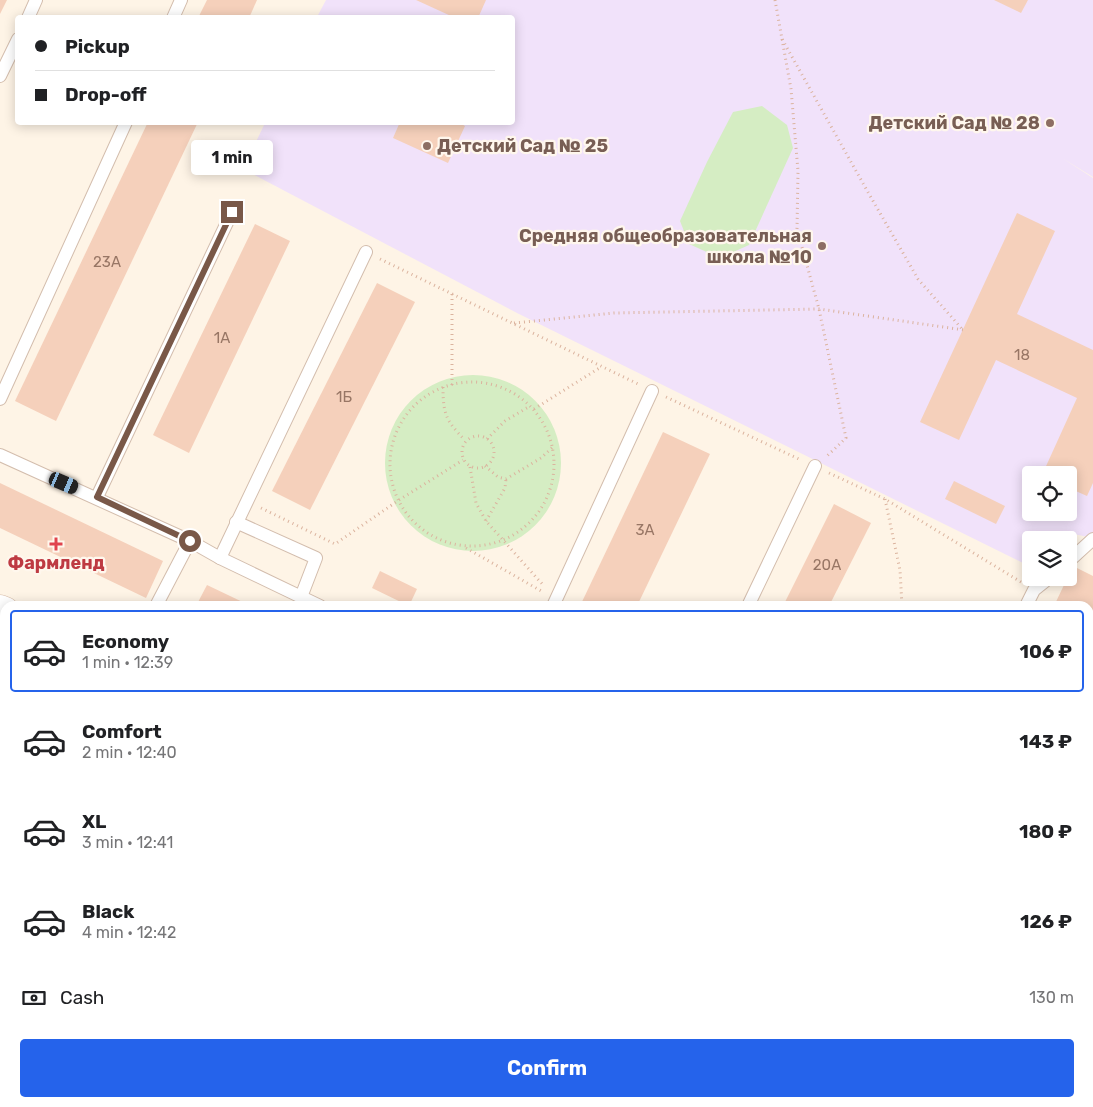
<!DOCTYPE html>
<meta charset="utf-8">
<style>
body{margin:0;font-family:Rubik,sans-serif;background:#f6f6f6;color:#202124;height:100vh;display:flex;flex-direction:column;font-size:19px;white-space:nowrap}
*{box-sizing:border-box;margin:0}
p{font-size:16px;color:#757577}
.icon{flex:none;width:28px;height:28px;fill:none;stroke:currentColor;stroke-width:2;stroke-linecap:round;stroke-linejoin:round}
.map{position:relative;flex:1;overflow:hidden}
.details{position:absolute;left:0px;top:601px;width:1094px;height:506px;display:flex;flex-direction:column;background:#fff;border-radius:15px 15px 0 0;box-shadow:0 2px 12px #0003}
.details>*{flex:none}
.guide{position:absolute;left:15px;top:15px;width:500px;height:110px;border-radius:5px;box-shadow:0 2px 12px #0003;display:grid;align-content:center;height:110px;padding:0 20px;background:#fff}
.fabs{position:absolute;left:1022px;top:466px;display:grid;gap:10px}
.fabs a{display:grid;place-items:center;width:55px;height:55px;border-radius:5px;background:#fff;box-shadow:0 2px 12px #0003;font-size:25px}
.end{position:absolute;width:22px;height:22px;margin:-11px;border:6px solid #795848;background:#fff;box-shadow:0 0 0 2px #fff}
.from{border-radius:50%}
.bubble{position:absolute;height:35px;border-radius:5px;background:#fff;box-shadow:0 2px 12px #0003;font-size:16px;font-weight:700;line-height:35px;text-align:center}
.car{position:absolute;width:15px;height:30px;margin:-15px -8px;border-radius:6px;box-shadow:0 0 4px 1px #0007;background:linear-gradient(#222 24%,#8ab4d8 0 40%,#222 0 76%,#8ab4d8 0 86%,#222 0)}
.guide b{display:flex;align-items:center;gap:18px;height:48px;font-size:19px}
.guide b+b{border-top:1px solid #e0e0e0}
.guide i{width:12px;height:12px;background:#202124}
ul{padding:9px 0 0;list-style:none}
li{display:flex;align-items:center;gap:15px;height:82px;margin:0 10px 8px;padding:0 10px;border:2px solid transparent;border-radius:5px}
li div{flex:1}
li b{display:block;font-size:19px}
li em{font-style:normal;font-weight:700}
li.active{border-color:#2563eb}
li>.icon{width:45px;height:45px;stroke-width:1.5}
.pay{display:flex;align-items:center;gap:12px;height:55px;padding:0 20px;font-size:19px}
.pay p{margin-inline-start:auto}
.cta{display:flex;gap:10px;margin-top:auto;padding:10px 20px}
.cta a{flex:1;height:58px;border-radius:5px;background:#2563eb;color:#fff;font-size:20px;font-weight:700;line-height:58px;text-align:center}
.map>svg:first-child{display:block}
.residential{fill:#f6e5d3}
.education{fill:#f1e2fa;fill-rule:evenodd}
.medical{fill:#fcd8de}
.green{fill:#d5edc3}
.building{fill:#f5d0bb}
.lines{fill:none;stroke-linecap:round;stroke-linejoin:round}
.lane-casing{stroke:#d3bdad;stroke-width:14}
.secondary-casing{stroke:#d6bcaa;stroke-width:29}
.path{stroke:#dbb39e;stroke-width:3;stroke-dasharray:1 4;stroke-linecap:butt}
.lane{stroke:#fff;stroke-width:12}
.secondary{stroke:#fff;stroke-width:28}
.route{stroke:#795848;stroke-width:6}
.education-dot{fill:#8d6e63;stroke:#fff7ed;stroke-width:2}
.health-dot{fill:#e0444e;stroke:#fff7ed;stroke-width:2}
.labels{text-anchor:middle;stroke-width:4.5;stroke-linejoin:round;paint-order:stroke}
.number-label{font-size:15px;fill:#987665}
.education-label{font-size:18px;font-weight:bold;fill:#785e54;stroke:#fff7ed;text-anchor:end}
.health-label{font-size:18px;font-weight:bold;fill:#be3a42;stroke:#fff7ed}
</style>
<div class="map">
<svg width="1093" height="1107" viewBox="0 0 1093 1107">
<rect width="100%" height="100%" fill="#fef4e6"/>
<polygon class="residential" points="1093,1062 1093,1107 1072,1107 1074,1103 1089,1102 1089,1071"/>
<path class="education" d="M326 0H1093V177L1062 158 1093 178V538L1059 531 1054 540H1031V567L517 313 243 169 265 123 512 122V18L317 17ZM1031 475H1069V512H1031Z"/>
<polygon class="medical" points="0,647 5,649 5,1102 874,1103 872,1107 0,1107"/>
<g class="green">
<polygon points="762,106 787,125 793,148 749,245 720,258 689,244 680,221 707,162 733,112"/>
<circle cx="473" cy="463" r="88"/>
<polygon points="737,1102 862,1102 864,1107 735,1107"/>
<polygon points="906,1103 906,1102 942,1103 940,1107 904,1107"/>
</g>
<g class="building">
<polygon points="0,0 7,0 0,14"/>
<polygon points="207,0 257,0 249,18 198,18"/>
<polygon points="416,0 486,0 478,18 450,18 451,16"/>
<polygon points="994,0 1028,0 1021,13"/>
<polygon points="148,122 198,122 56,421 15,401"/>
<polygon points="400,122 458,122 465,126 448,163 393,138"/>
<polygon points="1017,213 1055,231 1017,314 1093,350 1093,483 1087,496 1069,488 1069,475 1042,475 1077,398 996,360 959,440 920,422"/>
<polygon points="255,224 290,241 189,453 153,435"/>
<polygon points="377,283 415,302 310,510 272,491"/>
<polygon points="663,432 710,454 637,606 580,606"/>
<polygon points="954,481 1005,506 996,524 945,499"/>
<polygon points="0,483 163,561 146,598 0,528"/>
<polygon points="834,504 871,523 829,606 783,606"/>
<polygon points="1073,566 1093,576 1093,626 1089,635 1089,606 1054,606"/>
<polygon points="380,571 417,589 409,606 372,588"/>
<polygon points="207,585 251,606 196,606"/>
<polygon points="0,919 5,922 0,934"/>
<polygon points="0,1083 5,1085 5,1102 44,1102 54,1107 0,1107"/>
<polygon points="497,1102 570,1102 568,1107 495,1107"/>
<polygon points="623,1102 709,1102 707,1107 621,1107"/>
</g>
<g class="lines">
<defs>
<g id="lane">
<polyline points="28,18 36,0"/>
<polyline points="173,18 181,0"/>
<polyline points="0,76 18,39"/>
<polyline points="0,399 126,122"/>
<polyline points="0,455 190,541 220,558 320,606"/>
<polyline points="97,497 232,212"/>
<polyline points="236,522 316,558 301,597"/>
<polyline points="220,558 366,252"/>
<polyline points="1069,561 1093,539"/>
<polyline points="156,606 190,541"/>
<polyline points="553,606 652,391"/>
<polyline points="748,606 815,466"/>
<polyline points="1026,606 1034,590 1049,578"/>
<polyline points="1093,1074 1093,1076"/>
<polyline points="142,1102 151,1107"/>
<polyline points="127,1107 129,1102"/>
</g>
<g id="secondary">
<polyline points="0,609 5,611"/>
<polyline points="1089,837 1093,828"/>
<polyline points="1089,932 1093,923"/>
<polyline points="1047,1102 1056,1107"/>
<polyline points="959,1107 961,1102"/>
<polyline points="1003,1107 1005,1102"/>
</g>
</defs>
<use href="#lane" class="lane-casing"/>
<use href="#secondary" class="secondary-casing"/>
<g class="path">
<polyline points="775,0 782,39 869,194 918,279 963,330"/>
<polyline points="782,39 791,89 798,171 797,229 819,309 846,438 827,456"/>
<polyline points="380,259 638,384"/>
<polyline points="514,323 614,313 819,309 964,330"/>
<circle cx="472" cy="464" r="82"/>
<polyline points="452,385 452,294"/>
<path d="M443 387C443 414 446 421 465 440"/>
<polyline points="666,397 801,460"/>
<polyline points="534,409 601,367"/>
<circle cx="478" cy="452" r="16"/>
<polyline points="487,439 505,421 530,406"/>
<polyline points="485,466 498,477 506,479 541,458 553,447"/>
<polyline points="470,467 476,503 486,521 544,586"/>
<polyline points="829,473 885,499 1021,582"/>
<polyline points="885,499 900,570 902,606"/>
<polyline points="261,508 335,544 399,500 463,460"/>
<polyline points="486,521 505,488 506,479"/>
<polyline points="466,548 543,592"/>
<polyline points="1089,674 1093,665"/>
<polyline points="0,741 5,744"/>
</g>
<use href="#lane" class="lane"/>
<use href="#secondary" class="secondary"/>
</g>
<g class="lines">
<polyline class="route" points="190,541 97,497 232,212"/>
</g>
<g class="education-dot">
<circle cx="1050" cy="123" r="5"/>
<circle cx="427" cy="146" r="5"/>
<circle cx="822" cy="246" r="5"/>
</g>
<path class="health-dot" d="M53.5 536.5h5v5h5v5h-5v5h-5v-5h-5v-5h5z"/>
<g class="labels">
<g class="number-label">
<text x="107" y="267">23А</text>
<text x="222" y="343">1А</text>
<text x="1022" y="360">18</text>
<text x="344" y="402">1Б</text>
<text x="645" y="535">3А</text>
<text x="827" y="570">20А</text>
</g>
<g class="education-label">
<text x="1040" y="129">Детский Сад № 28</text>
<text x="437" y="152" text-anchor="start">Детский Сад № 25</text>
<text x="812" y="242">Средняя общеобразовательная<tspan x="812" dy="21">школа №10</tspan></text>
</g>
<g class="health-label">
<text x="56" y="569">Фармленд</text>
</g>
</g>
</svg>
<div class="fabs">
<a><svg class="icon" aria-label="locate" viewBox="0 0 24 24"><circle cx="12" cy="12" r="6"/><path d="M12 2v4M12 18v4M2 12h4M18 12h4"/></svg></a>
<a><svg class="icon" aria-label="layers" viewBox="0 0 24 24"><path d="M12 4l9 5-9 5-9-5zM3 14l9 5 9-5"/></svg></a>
</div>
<i class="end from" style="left:190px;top:541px"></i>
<i class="end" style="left:232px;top:212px"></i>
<div class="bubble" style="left:191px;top:140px;width:82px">1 min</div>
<i class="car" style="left:64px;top:483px;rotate:113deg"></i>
<div class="guide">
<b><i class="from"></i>Pickup</b>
<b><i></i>Drop-off</b>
</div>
<section class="details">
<ul>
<li class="active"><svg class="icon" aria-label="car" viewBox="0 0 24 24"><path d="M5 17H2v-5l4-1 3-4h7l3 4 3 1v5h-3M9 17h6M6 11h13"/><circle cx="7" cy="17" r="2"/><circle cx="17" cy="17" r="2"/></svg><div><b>Economy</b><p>1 min · 12:39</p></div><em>106 ₽</em></li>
<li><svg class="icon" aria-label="car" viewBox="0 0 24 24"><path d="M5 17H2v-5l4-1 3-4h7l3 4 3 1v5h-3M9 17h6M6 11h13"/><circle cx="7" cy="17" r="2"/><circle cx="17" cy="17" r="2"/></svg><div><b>Comfort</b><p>2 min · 12:40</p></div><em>143 ₽</em></li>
<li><svg class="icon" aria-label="car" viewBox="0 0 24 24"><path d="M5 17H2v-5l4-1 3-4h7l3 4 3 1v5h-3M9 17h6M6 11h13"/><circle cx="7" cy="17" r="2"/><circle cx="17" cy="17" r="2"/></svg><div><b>XL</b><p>3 min · 12:41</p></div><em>180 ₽</em></li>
<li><svg class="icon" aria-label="car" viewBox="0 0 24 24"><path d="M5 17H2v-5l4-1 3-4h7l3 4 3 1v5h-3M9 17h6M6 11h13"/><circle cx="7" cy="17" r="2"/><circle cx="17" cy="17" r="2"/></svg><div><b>Black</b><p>4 min · 12:42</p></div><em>126 ₽</em></li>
</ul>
<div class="pay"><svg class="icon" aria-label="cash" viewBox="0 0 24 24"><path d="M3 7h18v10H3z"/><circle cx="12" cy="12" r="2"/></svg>Cash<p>130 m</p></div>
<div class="cta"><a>Confirm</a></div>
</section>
</div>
